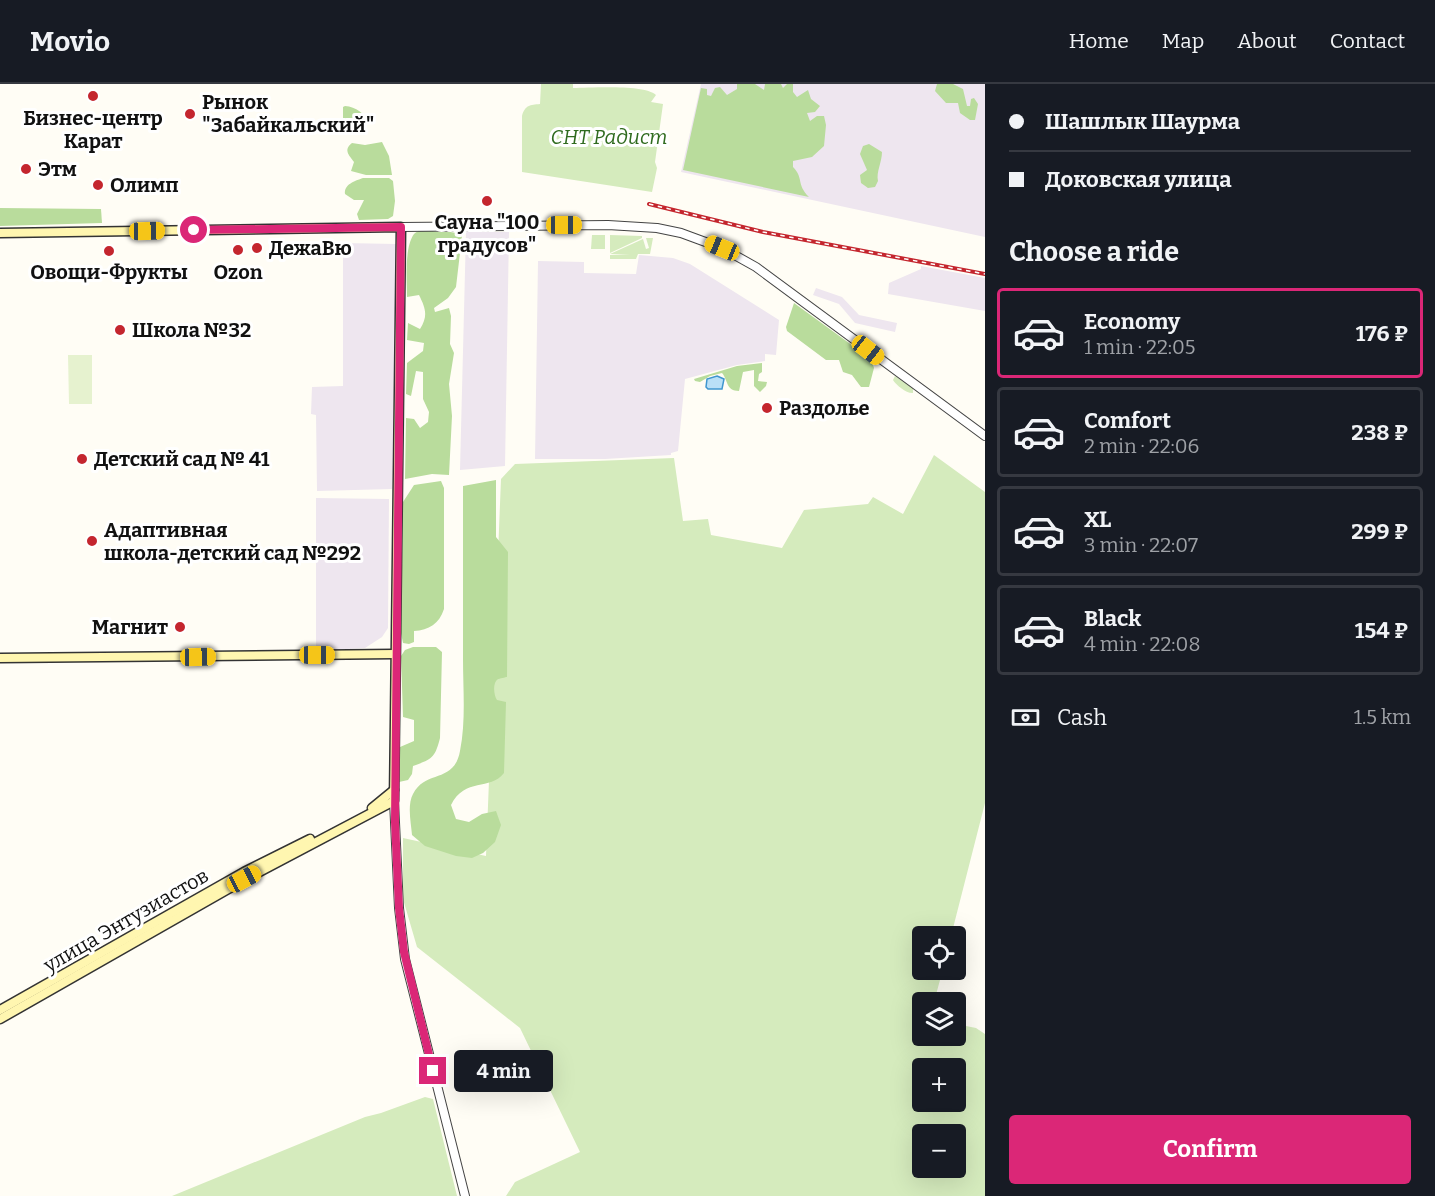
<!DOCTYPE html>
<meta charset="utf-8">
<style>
body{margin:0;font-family:Bitter,serif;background:#20242c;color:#f1f3f6;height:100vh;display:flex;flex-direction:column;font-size:22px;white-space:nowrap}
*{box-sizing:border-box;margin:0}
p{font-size:20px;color:#9ea1a6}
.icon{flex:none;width:33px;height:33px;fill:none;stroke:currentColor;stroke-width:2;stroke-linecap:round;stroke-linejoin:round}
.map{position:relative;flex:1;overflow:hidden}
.drawer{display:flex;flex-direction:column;background:#171b24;width:450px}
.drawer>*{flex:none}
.top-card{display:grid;align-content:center;height:132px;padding:0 24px;background:#171b24}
.buttons{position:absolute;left:912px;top:842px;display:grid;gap:12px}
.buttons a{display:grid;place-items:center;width:54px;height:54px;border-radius:6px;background:#171b24;box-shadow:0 6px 24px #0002;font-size:30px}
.end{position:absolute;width:27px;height:27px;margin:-14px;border:8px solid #db2777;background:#fff;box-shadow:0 0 0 3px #fff}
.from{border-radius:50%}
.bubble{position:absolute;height:42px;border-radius:6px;background:#171b24;box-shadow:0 6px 24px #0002;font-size:20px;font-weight:700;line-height:42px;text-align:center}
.car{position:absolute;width:18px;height:36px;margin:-18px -9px;border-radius:8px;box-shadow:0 0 4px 2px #0007;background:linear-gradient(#f5c518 24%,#345 0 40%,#f5c518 0 76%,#345 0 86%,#f5c518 0)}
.top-card b{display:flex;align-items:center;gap:21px;height:57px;font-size:22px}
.top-card b+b{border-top:2px solid #363941}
.top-card i{width:15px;height:15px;background:#f1f3f6}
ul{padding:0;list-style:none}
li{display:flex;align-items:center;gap:18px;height:90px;margin:0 12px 9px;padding:0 12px;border:3px solid #363941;border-radius:6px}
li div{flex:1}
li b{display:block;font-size:22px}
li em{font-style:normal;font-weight:700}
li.active{border-color:#db2777}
li>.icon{width:54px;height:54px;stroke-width:1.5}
h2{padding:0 24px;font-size:27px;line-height:72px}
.pay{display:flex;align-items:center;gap:15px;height:66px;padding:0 24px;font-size:22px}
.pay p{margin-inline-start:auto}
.button{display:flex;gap:12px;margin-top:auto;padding:12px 24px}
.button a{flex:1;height:69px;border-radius:6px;background:#db2777;color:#fff;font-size:24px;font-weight:700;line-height:69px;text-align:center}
header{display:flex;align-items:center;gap:36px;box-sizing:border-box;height:84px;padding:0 30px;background:#171b24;border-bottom:2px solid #363941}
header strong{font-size:28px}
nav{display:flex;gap:33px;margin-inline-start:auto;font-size:21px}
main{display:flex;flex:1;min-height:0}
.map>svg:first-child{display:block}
.industrial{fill:#eee6ef}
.green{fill:#d5ebbd;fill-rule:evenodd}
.forest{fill:#b9dc9c}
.pitch{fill:#e6f2cf}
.water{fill:#b9e0f7;stroke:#3f96cf;stroke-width:1.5}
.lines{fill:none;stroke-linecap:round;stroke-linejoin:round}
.tertiary-casing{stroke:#444;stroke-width:10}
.secondary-casing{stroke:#333;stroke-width:11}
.tertiary{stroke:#fff;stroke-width:8}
.secondary{stroke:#fff6b0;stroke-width:8}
.rail-casing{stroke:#c4262e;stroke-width:4}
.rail{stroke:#fff;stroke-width:1.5;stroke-dasharray:4.5;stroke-linecap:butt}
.route{stroke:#db2777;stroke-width:8}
.poi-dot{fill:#c4262e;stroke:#fff;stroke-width:2}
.labels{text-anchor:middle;stroke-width:6;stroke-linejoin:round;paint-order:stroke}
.poi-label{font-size:20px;font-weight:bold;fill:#111;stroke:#fff;text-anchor:start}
.park-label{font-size:20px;font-style:italic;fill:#2f6b1f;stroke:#fff}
.street-label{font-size:20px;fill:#111;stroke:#fff}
</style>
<header>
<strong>Movio</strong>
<nav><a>Home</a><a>Map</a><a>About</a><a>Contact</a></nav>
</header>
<main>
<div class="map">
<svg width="985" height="1112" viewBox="0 0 985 1112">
<rect width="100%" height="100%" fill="#fffdf5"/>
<g class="industrial">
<polygon points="701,0 985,0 985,153 681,88"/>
<polygon points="466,148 509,148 505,382 460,386"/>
<polygon points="343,159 396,160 392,405 317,407 316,331 311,330 312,303 343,302"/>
<polygon points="639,171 673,174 690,180 779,236 776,271 765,270 765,277 737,281 685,295 678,367 671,369 671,371 605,375 535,375 538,177 584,178 584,189 636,190"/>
<polygon points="921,182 985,194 985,227 888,210 889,199 921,185"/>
<polygon points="816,204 842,213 859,231 897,239 895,248 855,239 839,220 813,211"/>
<polygon points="316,414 389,415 388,544 382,553 365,564 316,567"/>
</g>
<g class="green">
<path d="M541 0H573V4C591 4 644 0 656 11L651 18 663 20 655 78 657 84 652 108 522 88V32C525 21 530 21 540 20Z"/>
<polygon points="592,151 605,151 605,165 591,165"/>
<polygon points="610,151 642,152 642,154 610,169"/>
<polygon points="646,154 653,154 650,170 638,170 636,175 610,175 610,171 630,171 610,170 643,155 646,165 649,164"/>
<path d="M895 292 913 304V309C907 310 896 301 893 296Z"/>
<path d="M934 371 985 408V719L951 852H922V885H943L934 918H922V951H956V940L976 944 985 950V1112H506L515 1098 580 1068 520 944 417 863 403 815V754L486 772 501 395 515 380 674 374 683 437 708 435 711 451 782 464 804 426 868 420 873 413 903 430ZM922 984H956V1017H922ZM922 1050H956V1083H922Z"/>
<polygon points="425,1013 433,1015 457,1112 172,1112 365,1033 381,1029"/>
</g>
<g class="forest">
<path d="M737 0H755L764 6 765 0H781L783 4 787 0H793V8L797 13 808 6 811 15 820 22 815 28 807 29 810 37 817 32H824L826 41 824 62 812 73 793 77V83C804 94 796 100 809 113L683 86 701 4 707 5V11L711 12 715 4 720 3 727 11 737 5Z"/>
<polygon points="937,0 953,0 963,5 967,22 970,22 971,15 974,14 978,20 975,36 970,36 960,29 958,19 946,19 935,7"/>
<path d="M345 22C356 23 365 29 368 39L358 37 345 42 343 41V23Z"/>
<path d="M382 58 389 72 392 91H366L351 87 354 78C349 71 343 66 352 59L365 61Z"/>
<path d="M869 60 882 68C882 78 876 88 878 97L875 103 868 104 861 99 860 91 867 86 860 70 863 62Z"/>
<path d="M363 94H389L393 97 395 117 393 132 388 135 359 136 357 130 364 116H354L345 110C344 100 355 97 363 94Z"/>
<polygon points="0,124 101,125 102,139 0,142"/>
<path d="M428 146C440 150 453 145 462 152L456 203 448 214 434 224 435 228 449 224 451 232 450 260 454 269 449 300 452 332 449 391 432 390 405 395 406 334 414 335 420 344 428 338 429 328 423 315V288L416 287 411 312 406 310 407 279 423 267 424 259 407 256 408 239 420 245C428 232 426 225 419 211L407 213C407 196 404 164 414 150 418 146 423 146 428 146Z"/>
<polygon points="794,219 871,275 874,284 869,303 861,303 852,291 843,288 839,276 826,276 787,247 786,243"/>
<path d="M762 279V288L759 290 758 297 767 298 766 302 760 308 754 302V286L743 288 739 307C726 307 728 296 722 289L710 292 700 298 695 297 694 295 737 282Z"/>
<path d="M496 396V453L508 468 507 593C506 593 499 595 498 595 492 599 494 612 497 616L506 618 504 689C490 707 465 693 451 721L456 735 469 738 482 730 496 727 501 741 495 758 483 769 472 774 456 772 425 762 412 751C411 739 407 721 413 710 426 685 454 700 460 667 466 637 463 605 463 575 463 518 463 460 463 402Z"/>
<path d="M441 397 444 404V525C439 540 429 546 414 547V558L409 560 403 559 401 549 403 418 414 401Z"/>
<path d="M413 563H436L442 568 440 654C435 674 432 675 413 682L412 690 408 696 399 698 400 663 414 657V636L403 633 401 572 405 566Z"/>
</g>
<polygon class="pitch" points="68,271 92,271 92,320 69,320"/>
<polygon class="water" points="717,292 724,295 722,305 708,305 706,303 707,295"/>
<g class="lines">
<defs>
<g id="tertiary">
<polyline points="401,143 608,141 657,144 681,149 700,156 722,164 756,183 985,352"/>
<polyline points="394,717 399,824 405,875 465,1112"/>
</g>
<g id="secondary">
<polyline points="0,149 401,143 394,717 244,796 0,935"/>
<polyline points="0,574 395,570"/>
<polyline points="372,724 394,706"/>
<polyline points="0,926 244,788 310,755"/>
</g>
</defs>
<use href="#tertiary" class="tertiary-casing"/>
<use href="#secondary" class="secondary-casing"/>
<use href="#tertiary" class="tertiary"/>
<use href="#secondary" class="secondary"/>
<defs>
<polyline id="rail" points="649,120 763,148 985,190"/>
</defs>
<use href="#rail" class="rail-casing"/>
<use href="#rail" class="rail"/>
</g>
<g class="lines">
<polyline class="route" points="194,146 401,143 395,738 399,824 404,868 433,987"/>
</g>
<g class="poi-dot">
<circle cx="93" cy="12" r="6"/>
<circle cx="190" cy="30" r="6"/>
<circle cx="26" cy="85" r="6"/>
<circle cx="98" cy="101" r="6"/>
<circle cx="487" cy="117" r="6"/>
<circle cx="257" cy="164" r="6"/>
<circle cx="238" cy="166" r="6"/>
<circle cx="109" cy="167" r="6"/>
<circle cx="120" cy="246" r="6"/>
<circle cx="767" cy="324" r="6"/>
<circle cx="82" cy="375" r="6"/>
<circle cx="92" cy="457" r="6"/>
<circle cx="180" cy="543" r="6"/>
</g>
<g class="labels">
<g class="poi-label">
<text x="202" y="25">Рынок<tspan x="202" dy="23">"Забайкальский"</tspan></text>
<text x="93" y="41" text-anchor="middle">Бизнес-центр<tspan x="93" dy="23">Карат</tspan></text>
<text x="38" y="92">Этм</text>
<text x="110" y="108">Олимп</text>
<text x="487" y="145" text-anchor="middle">Сауна "100<tspan x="487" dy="23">градусов"</tspan></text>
<text x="269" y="171">ДежаВю</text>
<text x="109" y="195" text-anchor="middle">Овощи-Фрукты</text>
<text x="238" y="195" text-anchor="middle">Ozon</text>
<text x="132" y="253">Школа №32</text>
<text x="779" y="331">Раздолье</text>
<text x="94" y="382">Детский сад № 41</text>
<text x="104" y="453">Адаптивная<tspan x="104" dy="23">школа-детский сад №292</tspan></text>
<text x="168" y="550" text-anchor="end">Магнит</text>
</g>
<g class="park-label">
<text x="609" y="60">СНТ Радист</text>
</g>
<g class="street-label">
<text transform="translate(126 836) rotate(-30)" y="7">улица Энтузиастов</text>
</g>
</g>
</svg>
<div class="buttons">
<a><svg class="icon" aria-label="locate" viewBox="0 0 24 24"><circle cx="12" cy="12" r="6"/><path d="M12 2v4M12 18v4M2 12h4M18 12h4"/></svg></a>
<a><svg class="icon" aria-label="layers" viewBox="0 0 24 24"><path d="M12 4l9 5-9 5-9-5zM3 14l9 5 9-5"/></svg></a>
<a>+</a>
<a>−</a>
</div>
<i class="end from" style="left:194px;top:146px"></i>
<i class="end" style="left:433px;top:987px"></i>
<div class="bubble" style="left:454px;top:966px;width:99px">4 min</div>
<i class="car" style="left:564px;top:141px;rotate:90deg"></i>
<i class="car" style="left:147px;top:147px;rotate:89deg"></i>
<i class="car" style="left:722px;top:164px;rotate:292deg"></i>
<i class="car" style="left:868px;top:266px;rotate:128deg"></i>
<i class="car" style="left:317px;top:571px;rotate:90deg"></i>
<i class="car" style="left:198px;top:573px;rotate:89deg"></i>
<i class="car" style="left:244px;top:795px;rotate:62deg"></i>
</div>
<section class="drawer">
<div class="top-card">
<b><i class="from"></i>Шашлык Шаурма</b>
<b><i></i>Доковская улица</b>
</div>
<h2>Choose a ride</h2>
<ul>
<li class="active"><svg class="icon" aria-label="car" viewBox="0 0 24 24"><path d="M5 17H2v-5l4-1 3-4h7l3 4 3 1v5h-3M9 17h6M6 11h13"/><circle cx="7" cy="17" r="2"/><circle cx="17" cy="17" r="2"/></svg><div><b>Economy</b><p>1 min · 22:05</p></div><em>176 ₽</em></li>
<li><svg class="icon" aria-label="car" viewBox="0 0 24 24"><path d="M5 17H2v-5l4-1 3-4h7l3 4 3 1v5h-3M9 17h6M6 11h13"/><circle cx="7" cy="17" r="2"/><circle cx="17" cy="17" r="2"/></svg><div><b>Comfort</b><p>2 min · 22:06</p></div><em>238 ₽</em></li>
<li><svg class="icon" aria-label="car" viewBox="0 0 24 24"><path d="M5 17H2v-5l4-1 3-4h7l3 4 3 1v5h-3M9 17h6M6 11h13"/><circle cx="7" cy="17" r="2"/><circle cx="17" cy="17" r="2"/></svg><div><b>XL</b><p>3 min · 22:07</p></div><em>299 ₽</em></li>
<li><svg class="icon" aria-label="car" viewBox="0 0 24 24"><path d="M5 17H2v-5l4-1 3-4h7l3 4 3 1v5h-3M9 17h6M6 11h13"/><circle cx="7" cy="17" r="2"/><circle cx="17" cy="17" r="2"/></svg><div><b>Black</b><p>4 min · 22:08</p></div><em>154 ₽</em></li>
</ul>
<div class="pay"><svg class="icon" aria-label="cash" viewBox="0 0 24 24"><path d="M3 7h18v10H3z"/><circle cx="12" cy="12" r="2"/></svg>Cash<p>1.5 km</p></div>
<div class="button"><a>Confirm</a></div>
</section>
</main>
